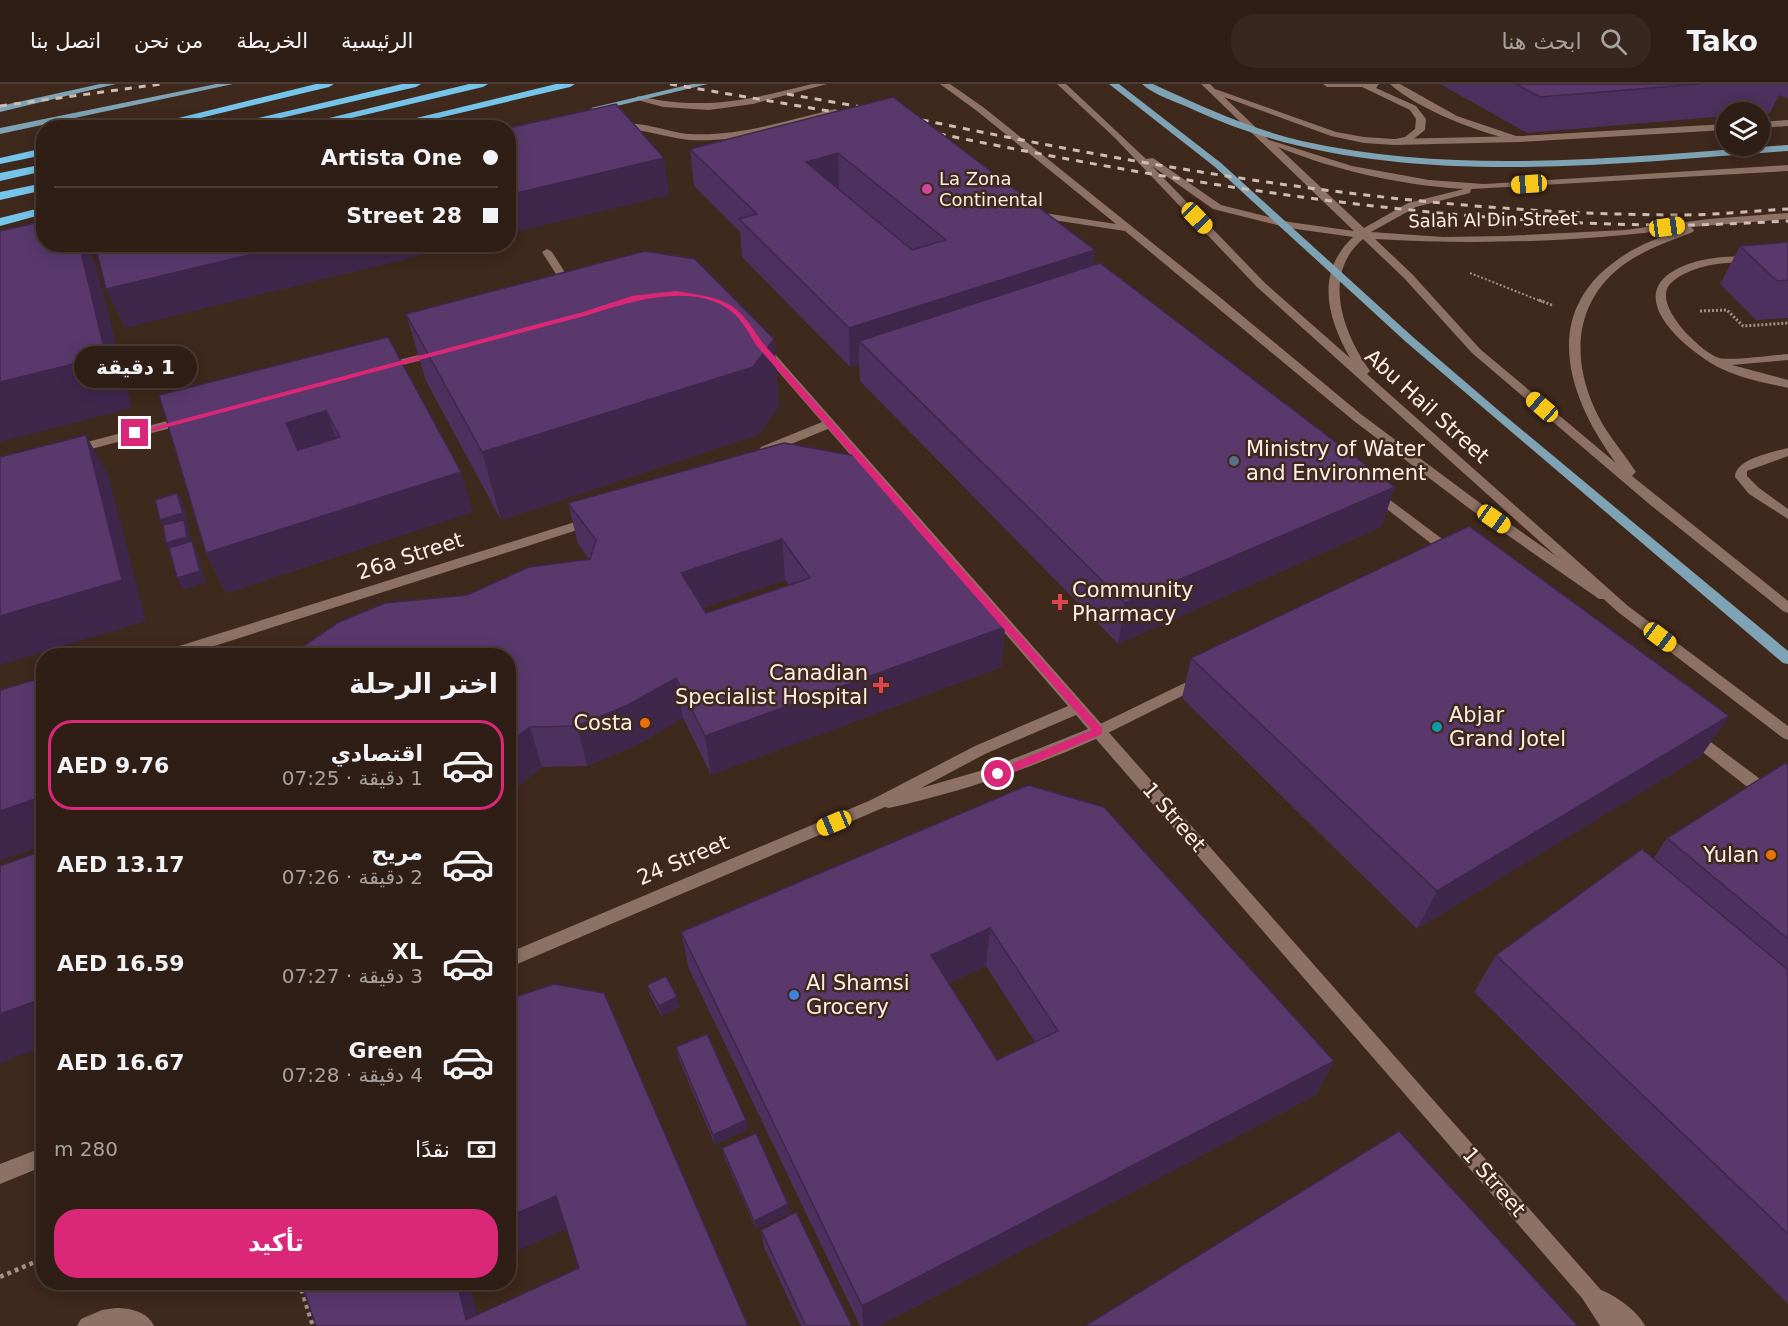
<!DOCTYPE html>
<html lang="ar">
<meta charset="utf-8">
<style>
body{margin:0;font-family:"DejaVu Sans",Cairo,sans-serif;background:#37271e;color:#f1f3f6;direction:rtl;height:100vh;display:flex;flex-direction:column;font-size:22px;white-space:nowrap}
*{box-sizing:border-box;margin:0}
p{font-size:20px;color:#a7a2a0}
.icon{flex:none;width:33px;height:33px;fill:none;stroke:currentColor;stroke-width:2;stroke-linecap:round;stroke-linejoin:round}
.map{position:relative;flex:1;overflow:hidden;direction:ltr}
.panel{position:absolute;left:36px;top:564px;width:480px;height:642px;display:flex;flex-direction:column;background:#2f1e15;border-radius:24px;box-shadow:0 3px 15px #0003,0 0 0 2px #4a3c34;direction:rtl}
.panel>*{flex:none}
.hud{position:absolute;left:36px;top:36px;width:480px;height:132px;border-radius:24px;box-shadow:0 3px 15px #0003,0 0 0 2px #4a3c34;direction:rtl;display:grid;align-content:center;height:132px;padding:0 18px;background:#2f1e15}
.controls{position:absolute;left:1716px;top:18px;display:grid;gap:12px}
.controls a{display:grid;place-items:center;width:54px;height:54px;border-radius:50%;background:#2f1e15;box-shadow:0 3px 15px #0003,0 0 0 2px #4a3c34;font-size:30px}
.end{position:absolute;width:27px;height:27px;margin:-14px;border:8px solid #db2777;background:#fff;box-shadow:0 0 0 3px #fff}
.from{border-radius:50%}
.bubble{position:absolute;height:42px;border-radius:21px;background:#2f1e15;box-shadow:0 3px 15px #0003,0 0 0 2px #4a3c34;font-size:20px;font-weight:700;line-height:42px;text-align:center;direction:rtl}
.car{position:absolute;width:18px;height:36px;margin:-18px -9px;border-radius:8px;box-shadow:0 0 4px 2px #0007;background:linear-gradient(#f5c518 24%,#345 0 40%,#f5c518 0 76%,#345 0 86%,#f5c518 0)}
.hud b{display:flex;align-items:center;gap:21px;height:57px;font-size:22px}
.hud b+b{border-top:2px solid #4a3c34}
.hud i{width:15px;height:15px;background:#f1f3f6}
ul{padding:0;list-style:none}
li{display:flex;align-items:center;gap:18px;height:90px;margin:0 12px 9px;padding:0 6px;border:3px solid transparent;border-radius:24px}
li div{flex:1}
li b{display:block;font-size:22px}
li em{font-style:normal;font-weight:700}
li.selected{border-color:#db2777}
li>.icon{width:54px;height:54px;stroke-width:1.5}
h2{padding:0 18px;font-size:27px;line-height:72px}
.pay{display:flex;align-items:center;gap:15px;height:66px;padding:0 18px;font-size:22px}
.pay p{margin-inline-start:auto}
.action{display:flex;gap:12px;margin-top:auto;padding:12px 18px}
.action a{flex:1;height:69px;border-radius:24px;background:#db2777;color:#fff;font-size:24px;font-weight:700;line-height:69px;text-align:center}
header{display:flex;align-items:center;gap:36px;box-sizing:border-box;height:84px;padding:0 30px;background:#2f1e15;border-bottom:2px solid #4a3c34}
header strong{font-size:28px}
nav{display:flex;gap:33px;margin-inline-start:auto;font-size:21px}
.search{width:420px;height:54px;background:#37271e;display:flex;align-items:center;gap:15px;box-sizing:border-box;padding:0 21px;border-radius:24px;color:#a7a2a0;font-size:22px}
.map>svg:first-child{display:block}
.lines{fill:none;stroke-linecap:round;stroke-linejoin:round}
.path-far2{stroke:#a39086;stroke-width:2;stroke-dasharray:2 2;stroke-linecap:butt}
.path-far1{stroke:#a39086;stroke-width:3;stroke-dasharray:2 2;stroke-linecap:butt}
.path{stroke:#a39086;stroke-width:4.5;stroke-dasharray:4 4;stroke-linecap:butt}
.lane{fill:#8c7164;fill-rule:evenodd}
.street{fill:#8c7164;fill-rule:evenodd}
.secondary{fill:#8c7164;fill-rule:evenodd}
.primary{fill:#7ea3b4;fill-rule:evenodd}
.highway{fill:#75c4ea;fill-rule:evenodd}
.rail{stroke:#cfbdb4;stroke-width:3;stroke-dasharray:7 7;stroke-linecap:butt}
.wall{fill:#4d305d;fill-rule:evenodd}
.shaded-wall{fill:#3f274c}
.building{fill:#5a386c;stroke:#3f274c;stroke-width:1.5;fill-rule:evenodd}
.route{fill:#db2777}
.hotel-dot{fill:#d1479c;stroke:#3f281c;stroke-width:2}
.service-dot{fill:#5c6f8a;stroke:#3f281c;stroke-width:2}
.health-dot{fill:#e0444e;stroke:#3f281c;stroke-width:2}
.food-dot{fill:#e8710a;stroke:#3f281c;stroke-width:2}
.culture-dot{fill:#0f9aa8;stroke:#3f281c;stroke-width:2}
.shop-dot{fill:#3f7fe0;stroke:#3f281c;stroke-width:2}
.labels{text-anchor:middle;stroke-width:5;stroke-linejoin:round;paint-order:stroke}
.far-poi-label{font-size:18px;fill:#ffefe7;stroke:#3f281c;text-anchor:start}
.far-street-label{font-size:18px;fill:#ffefe7;stroke:#3f281c}
.street-label{font-size:21px;fill:#ffefe7;stroke:#3f281c}
.poi-label{font-size:21px;fill:#ffefe7;stroke:#3f281c;text-anchor:start}
</style>
<header>
<strong>Tako</strong>
<div class="search"><svg class="icon" aria-label="search" viewBox="0 0 24 24"><circle cx="10" cy="10" r="6"/><path d="M15 15l6 6"/></svg>ابحث هنا</div>
<nav><a>الرئيسية</a><a>الخريطة</a><a>من نحن</a><a>اتصل بنا</a></nav>
</header>
<div class="map">
<svg width="1788" height="1242" viewBox="0 0 1788 1242">
<rect width="100%" height="100%" fill="#3f281c"/>
<g class="lines">
<polyline class="path-far2" points="1470,189 1543,218"/>
<g class="path-far1">
<polyline points="1539,216 1554,222"/>
<polyline points="1700,227 1727,226 1743,242 1788,239"/>
</g>
<g class="path">
<polyline points="0,1193 44,1174"/>
<polyline points="299,1198 313,1242"/>
</g>
<g class="lane">
<path d="M812 0H827L753 20 709 26 663 23 634 15 638 12C704 27 748 16 812 0Z"/>
<polygon points="940,0 950,0 983,23 1216,210 1362,331 1480,419 1609,509 1611,512 1609,515 1599,515 1470,425 1354,337 1125,147 1027,132 1027,128 1031,127 1116,140 977,27"/>
<polygon points="1323,0 1379,0 1376,4 1416,22 1426,35 1425,46 1411,57 1391,60 1391,56 1405,53 1415,45 1416,35 1410,26 1362,3 1327,3"/>
<path d="M1390 0H1400L1457 32 1525 55 1520 58C1481 49 1420 27 1390 0Z"/>
<polygon points="547,165 552,168 576,206 575,208 571,209 566,206 542,168"/>
<path d="M1788 172V178C1755 179 1714 174 1684 190 1676 194 1667 200 1666 209 1663 230 1701 268 1719 274 1729 277 1774 271 1788 270V276L1732 281 1788 296V304C1766 299 1743 295 1722 285 1691 270 1622 215 1675 186 1708 168 1752 173 1788 172Z"/>
<path d="M1788 364V372L1747 387V392L1759 404 1788 425V435L1749 410 1735 393C1735 375 1773 368 1788 364Z"/>
<polygon points="1201,591 1206,592 1208,596 1206,600 1104,651 1094,651 1091,647 1094,643"/>
<path d="M116 1224C130 1224 148 1228 154 1242H77L81 1235 102 1226Z"/>
</g>
<g class="street">
<path d="M835 25 840 28 838 30C791 42 738 59 689 56 673 54 659 50 643 47 634 46 620 48 612 43 627 32 670 49 689 50 738 53 788 36 835 25Z"/>
<polygon points="90,160 110,160 67,172 62,169"/>
<path d="M762 259 766 260 1601 1206C1615 1211 1639 1228 1645 1242H1600L1582 1214 1096 655C1029 685 961 708 889 724L885 723 508 884V869L871 716 975 662 1068 622 828 345 769 369H761L759 366 761 363 822 338 758 264V260ZM1076 631 1088 645 990 684 921 704 985 670Z"/>
<polygon points="438,266 444,269 442,271 383,286 377,283 379,281"/>
<polygon points="186,332 192,336 190,339 72,370 66,366 68,363"/>
<polygon points="1374,404 1457,466 1459,469 1457,472 1447,472 1369,411 1368,408"/>
<polygon points="591,433 598,437 596,440 183,572 158,572 160,568"/>
<polygon points="1691,645 1696,647 1788,716 1788,731 1782,730 1686,655 1683,651 1686,647"/>
<polygon points="44,1063 44,1082 0,1100 0,1080"/>
</g>
<g class="secondary">
<path d="M1057 0H1066L1146 75 1153 74 1221 121 1289 138 1354 147 1201 0H1210L1215 5 1336 48 1364 53 1394 55 1520 52 1726 40V46L1520 58 1394 61 1364 59 1331 52 1224 13 1269 56 1352 82 1429 96 1484 100 1788 81V87L1471 105 1470 109 1416 123 1371 148 1443 153 1505 152 1625 146 1709 135 1788 129V135L1691 143 1694 146 1693 148C1670 157 1646 165 1626 179 1569 219 1571 284 1602 339 1612 356 1625 371 1636 388L1632 392 1788 517V529L1783 527 1648 419 1472 269 1404 194 1363 155C1321 190 1343 249 1370 287L1367 290 1628 522 1788 642V656L1783 654 1618 528 1257 203 1114 53ZM1278 63C1337 87 1400 101 1464 105L1408 119 1364 144ZM1152 82 1213 125 1289 144 1353 153C1315 189 1327 233 1350 274L1265 199ZM1684 144C1661 153 1637 161 1617 176 1539 231 1569 315 1616 379L1480 265 1412 190 1375 155C1478 161 1581 158 1684 144Z"/>
<polygon points="1788,36 1788,42 1760,44 1760,38"/>
</g>
<g class="primary">
<polygon points="100,0 116,0 0,28 0,22"/>
<polygon points="216,0 233,0 0,50 0,44"/>
<polygon points="692,0 708,0 596,27 591,24"/>
<polygon points="1109,0 1119,0 1221,79 1414,254 1504,331 1788,567 1788,580 1783,579 1406,258 1215,83"/>
<path d="M1142 0H1153C1201 22 1250 45 1302 57 1461 92 1627 73 1788 61V67C1598 81 1373 109 1194 26 1178 18 1155 12 1142 0Z"/>
</g>
<g class="highway">
<polygon points="316,0 334,0 329,3 159,44 138,44"/>
<polygon points="402,0 421,0 416,3 238,44 216,44"/>
<polygon points="469,0 488,0 483,3 309,44 288,44"/>
<polygon points="556,0 575,0 570,3 396,44 375,44"/>
<polygon points="44,64 44,71 0,80 0,74"/>
<polygon points="44,80 44,87 0,97 0,89"/>
<polygon points="44,99 44,106 0,116 0,108"/>
<polygon points="44,123 44,130 0,142 0,134"/>
</g>
<g class="rail">
<polyline points="670,0 852,31"/>
<polyline points="787,10 873,25"/>
<polyline points="0,22 161,0"/>
<path d="M908 33C1162 86 1419 130 1679 131 1716 131 1752 127 1788 125"/>
<path d="M925 47C1163 96 1413 138 1657 141 1701 142 1744 139 1788 137"/>
</g>
</g>
<g class="wall">
<polygon points="1440,0 1788,0 1788,15 1779,11 1770,29 1760,30 1760,28 1726,28 1726,32 1527,49"/>
<polygon points="893,13 1093,182 1395,403 1381,443 1118,560 860,297 859,280 850,283 742,173 740,148 694,102 690,65"/>
<polygon points="1788,158 1788,234 1756,236 1720,200 1740,162"/>
<polygon points="406,230 774,255 779,322 759,350 501,436 426,297"/>
<polygon points="388,253 473,428 226,509 206,469"/>
<path d="M784 359 1005 543 1001 583 711 691 683 634 637 661 587 682 542 683 508 710V572L467 511 589 475 578 460 568 419ZM785 496 789 501 706 529 702 524Z"/>
<polygon points="1191,574 1729,632 1701,672 1417,845 1182,614"/>
<polygon points="1788,681 1788,1220 1474,908 1496,871 1653,775 1667,754"/>
<path d="M1028 701 1334 977 1316 1011 879 1242H860L689 885 681 848ZM986 882 1035 958 997 976 949 899Z"/>
<polygon points="647,901 680,923 661,932 650,911"/>
<polygon points="676,963 748,1045 715,1061 678,973"/>
<polygon points="722,1064 788,1120 790,1129 756,1145 724,1073"/>
<polygon points="761,1146 852,1242 801,1242 764,1163"/>
</g>
<g class="shaded-wall">
<polygon points="838,69 839,106 806,78"/>
<polygon points="664,74 669,111 508,150 508,111"/>
<polygon points="79,160 86,160 96,181 132,324 0,358 0,298"/>
<polygon points="295,160 467,160 125,244 106,205"/>
<polygon points="1095,166 1090,205 859,257 859,280 850,283 849,244"/>
<polygon points="774,255 779,322 759,350 501,436 482,368"/>
<polygon points="326,327 341,367 302,379 286,339"/>
<polygon points="86,351 108,391 146,537 0,581 0,532"/>
<polygon points="461,388 473,428 226,509 206,469"/>
<polygon points="1395,403 1381,443 1118,560 1125,519"/>
<polygon points="177,409 183,420 189,441 187,442 189,447 193,465 172,470 166,459 166,448 160,436"/>
<polygon points="782,455 785,496 687,529 681,489"/>
<polygon points="192,457 197,468 206,499 183,506 177,494"/>
<polygon points="1005,543 1001,583 711,691 705,652"/>
<polygon points="676,594 683,634 637,661 587,682 577,642"/>
<polygon points="1729,632 1701,672 1417,845 1437,807"/>
<polygon points="530,643 542,683 508,710 508,660"/>
<polygon points="44,712 44,761 0,777 0,727"/>
<polygon points="990,844 986,882 930,908 931,871"/>
<polygon points="677,913 680,923 661,932 659,922"/>
<polygon points="44,914 44,962 0,979 0,930"/>
<polygon points="1334,977 1316,1011 879,1242 863,1242 862,1222"/>
<polygon points="746,1036 748,1045 715,1061 713,1051"/>
<polygon points="556,1112 570,1143 508,1171 508,1133"/>
<polygon points="788,1120 790,1129 756,1145 754,1137"/>
<polygon points="457,1198 469,1198 480,1242 466,1236"/>
</g>
<g class="building">
<polygon points="1516,0 1700,0 1540,13"/>
<path d="M893 13 1095 166 849 244 739 135 757 130 690 65ZM838 69 946 156 912 166 806 78Z"/>
<polygon points="616,20 664,74 508,111 508,44"/>
<polygon points="44,137 44,160 79,160 106,272 0,298 0,147"/>
<polygon points="1788,158 1788,196 1777,197 1740,162"/>
<polygon points="95,160 295,160 106,205"/>
<polygon points="645,167 695,175 774,255 753,283 482,368 406,230"/>
<polygon points="1100,179 1395,403 1125,519 859,257"/>
<path d="M388 253 461 388 206 469 159 311ZM326 327 340 353 298 366 286 339Z"/>
<polygon points="86,351 122,496 0,532 0,373"/>
<path d="M784 359 856 372 1005 543 705 652 676 594 628 621 577 642 530 643 508 660V572H289L339 538 385 519 467 511 529 483 590 475 596 456 568 419ZM782 455 810 494 706 529 681 489Z"/>
<polygon points="177,409 183,429 160,436 155,416"/>
<polygon points="184,436 187,453 166,459 163,441"/>
<polygon points="1469,442 1729,632 1437,807 1191,574"/>
<polygon points="192,457 200,487 177,494 169,464"/>
<polygon points="125,567 126,572 109,572"/>
<polygon points="44,593 44,712 0,727 0,606"/>
<polygon points="1785,679 1788,681 1788,855 1667,754"/>
<path d="M1028 701 1104 723 1334 977 862 1222 681 848ZM990 844 1058 947 997 976 931 871Z"/>
<polygon points="1642,765 1788,886 1788,1150 1496,871"/>
<polygon points="44,766 44,914 0,930 0,782"/>
<polygon points="666,892 677,913 659,922 647,901"/>
<polygon points="554,900 604,909 748,1242 316,1242 301,1198 457,1198 466,1236 579,1184 556,1112 508,1133 508,922 512,914"/>
<polygon points="707,950 746,1036 713,1051 676,963"/>
<polygon points="1399,1047 1578,1242 1085,1242"/>
<polygon points="756,1049 788,1120 754,1137 722,1064"/>
<polygon points="796,1128 852,1242 806,1242 761,1146"/>
</g>
<path class="route" d="M676 207C725 215 735 215 762 258L1102 644V650L1001 693H994V687L1092 646 756 261C749 249 742 236 731 227 694 197 628 218 588 231L138 351 131 349 583 228 632 212Z"/>
<circle class="hotel-dot" cx="927" cy="105" r="6"/>
<circle class="service-dot" cx="1234" cy="377" r="6"/>
<g class="health-dot">
<path d="M1057 509h6v6h6v6h-6v6h-6v-6h-6v-6h6z"/>
<path d="M878 592h6v6h6v6h-6v6h-6v-6h-6v-6h6z"/>
</g>
<g class="food-dot">
<circle cx="645" cy="639" r="6"/>
<circle cx="1771" cy="771" r="6"/>
</g>
<circle class="culture-dot" cx="1437" cy="643" r="6"/>
<circle class="shop-dot" cx="794" cy="911" r="6"/>
<g class="labels">
<g class="far-poi-label">
<text x="939" y="101">La Zona<tspan x="939" dy="21">Continental</tspan></text>
</g>
<g class="far-street-label">
<text transform="translate(1493 136) rotate(-1)" y="6">Salah Al Din Street</text>
</g>
<g class="street-label">
<text transform="translate(1427 322) rotate(42)" y="7">Abu Hail Street</text>
<text transform="translate(410 472) rotate(-18)" y="7">26a Street</text>
<text transform="translate(1174 733) rotate(49)" y="7">1 Street</text>
<text transform="translate(683 776) rotate(-23)" y="7">24 Street</text>
<text transform="translate(1494 1098) rotate(49)" y="7">1 Street</text>
</g>
<g class="poi-label">
<text x="1246" y="372">Ministry of Water<tspan x="1246" dy="24">and Environment</tspan></text>
<text x="1072" y="513">Community<tspan x="1072" dy="24">Pharmacy</tspan></text>
<text x="868" y="596" text-anchor="end">Canadian<tspan x="868" dy="24">Specialist Hospital</tspan></text>
<text x="1449" y="638">Abjar<tspan x="1449" dy="24">Grand Jotel</tspan></text>
<text x="633" y="646" text-anchor="end">Costa</text>
<text x="1759" y="778" text-anchor="end">Yulan</text>
<text x="806" y="906">Al Shamsi<tspan x="806" dy="24">Grocery</tspan></text>
</g>
</g>
</svg>
<div class="controls">
<a><svg class="icon" aria-label="layers" viewBox="0 0 24 24"><path d="M12 4l9 5-9 5-9-5zM3 14l9 5 9-5"/></svg></a>
</div>
<i class="end from" style="left:998px;top:690px"></i>
<i class="end" style="left:135px;top:349px"></i>
<div class="bubble" style="left:74px;top:262px;width:123px">1 دقيقة</div>
<i class="car" style="left:1529px;top:100px;rotate:266deg"></i>
<i class="car" style="left:1197px;top:134px;rotate:136deg"></i>
<i class="car" style="left:1667px;top:143px;rotate:82deg"></i>
<i class="car" style="left:1542px;top:323px;rotate:311deg"></i>
<i class="car" style="left:1494px;top:435px;rotate:125deg"></i>
<i class="car" style="left:1660px;top:553px;rotate:127deg"></i>
<i class="car" style="left:834px;top:739px;rotate:247deg"></i>
<div class="hud">
<b><i class="from"></i>Artista One</b>
<b><i></i>28 Street</b>
</div>
<section class="panel">
<h2>اختر الرحلة</h2>
<ul>
<li class="selected"><svg class="icon" aria-label="car" viewBox="0 0 24 24"><path d="M5 17H2v-5l4-1 3-4h7l3 4 3 1v5h-3M9 17h6M6 11h13"/><circle cx="7" cy="17" r="2"/><circle cx="17" cy="17" r="2"/></svg><div><b>اقتصادي</b><p>1 دقيقة · 07:25</p></div><em>AED 9.76</em></li>
<li><svg class="icon" aria-label="car" viewBox="0 0 24 24"><path d="M5 17H2v-5l4-1 3-4h7l3 4 3 1v5h-3M9 17h6M6 11h13"/><circle cx="7" cy="17" r="2"/><circle cx="17" cy="17" r="2"/></svg><div><b>مريح</b><p>2 دقيقة · 07:26</p></div><em>AED 13.17</em></li>
<li><svg class="icon" aria-label="car" viewBox="0 0 24 24"><path d="M5 17H2v-5l4-1 3-4h7l3 4 3 1v5h-3M9 17h6M6 11h13"/><circle cx="7" cy="17" r="2"/><circle cx="17" cy="17" r="2"/></svg><div><b>XL</b><p>3 دقيقة · 07:27</p></div><em>AED 16.59</em></li>
<li><svg class="icon" aria-label="car" viewBox="0 0 24 24"><path d="M5 17H2v-5l4-1 3-4h7l3 4 3 1v5h-3M9 17h6M6 11h13"/><circle cx="7" cy="17" r="2"/><circle cx="17" cy="17" r="2"/></svg><div><b>Green</b><p>4 دقيقة · 07:28</p></div><em>AED 16.67</em></li>
</ul>
<div class="pay"><svg class="icon" aria-label="cash" viewBox="0 0 24 24"><path d="M3 7h18v10H3z"/><circle cx="12" cy="12" r="2"/></svg>نقدًا<p>280 m</p></div>
<div class="action"><a>تأكيد</a></div>
</section>
</div>
